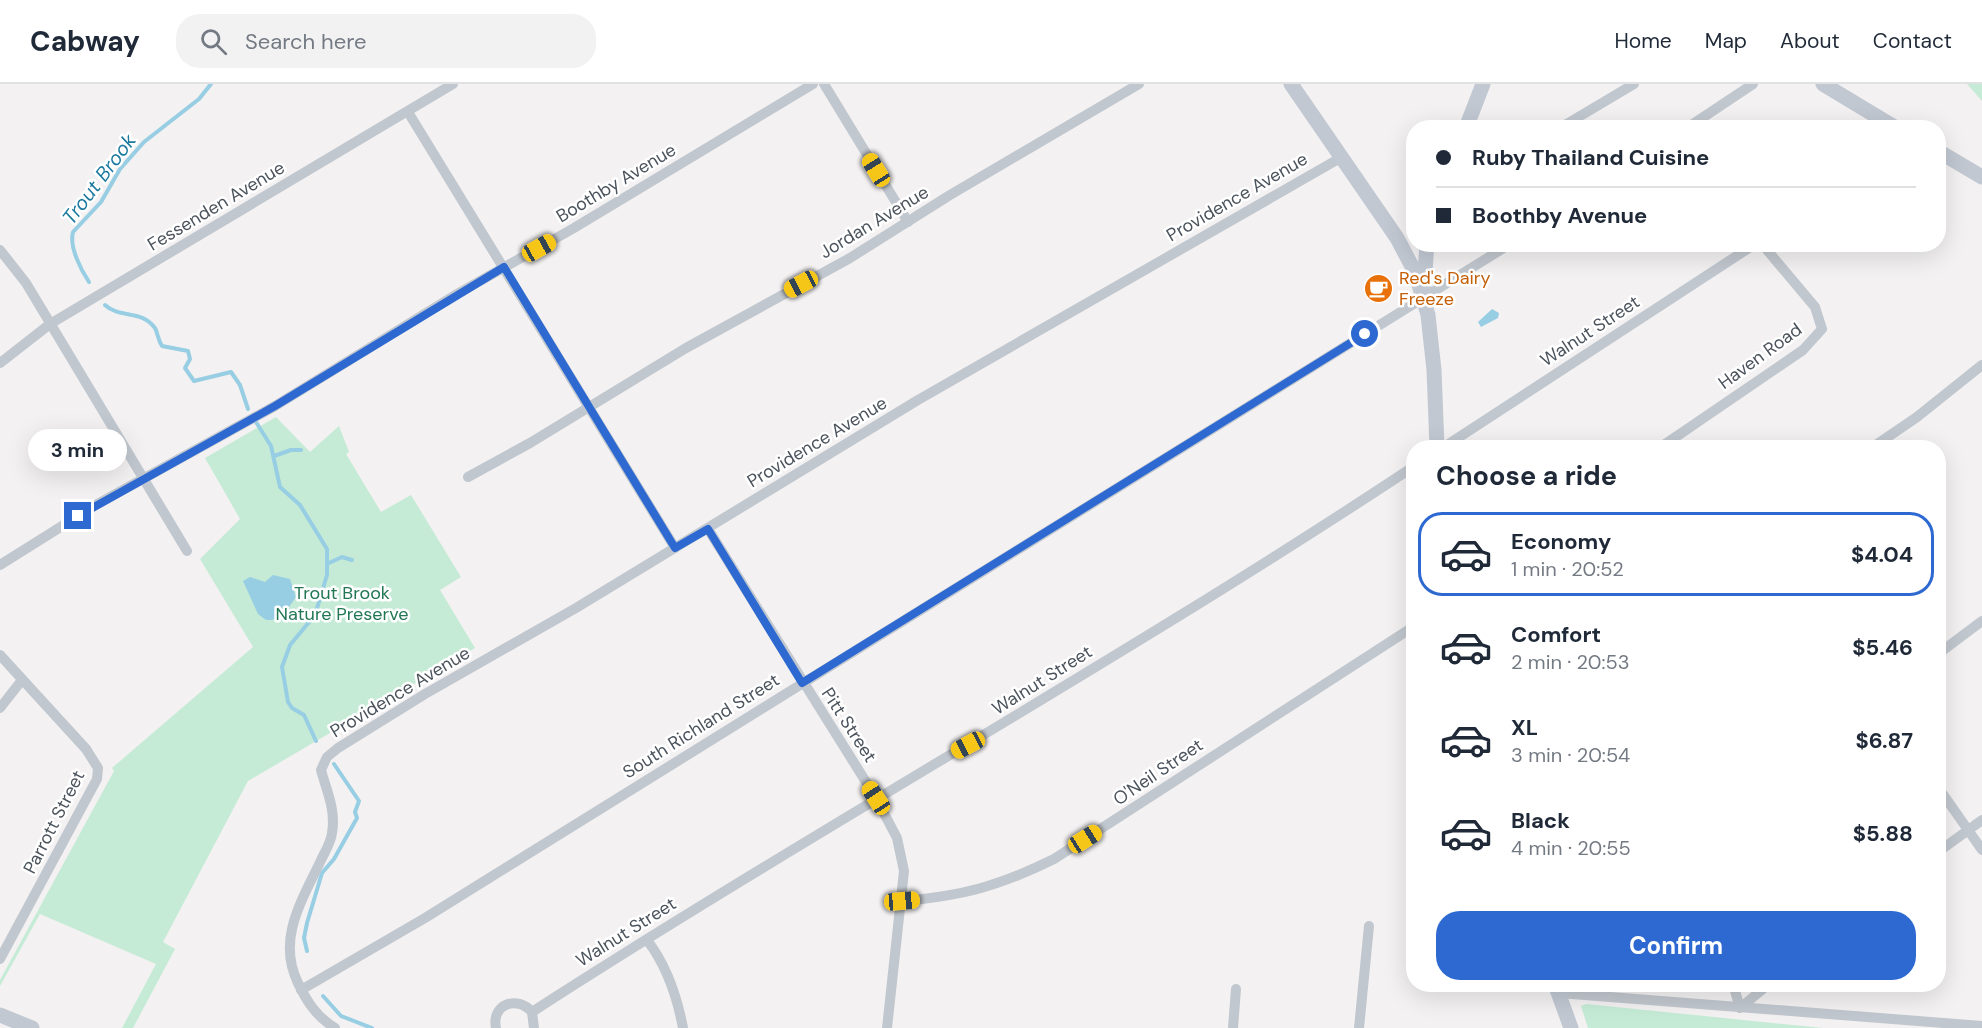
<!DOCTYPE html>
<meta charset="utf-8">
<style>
body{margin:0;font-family:"DM Sans",sans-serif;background:#f2f2f3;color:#1f2937;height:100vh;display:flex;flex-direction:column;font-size:22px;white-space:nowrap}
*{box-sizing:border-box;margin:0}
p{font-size:20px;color:#747a83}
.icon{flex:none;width:33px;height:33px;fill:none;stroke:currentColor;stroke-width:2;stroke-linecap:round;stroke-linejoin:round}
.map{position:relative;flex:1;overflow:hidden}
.details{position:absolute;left:1406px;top:356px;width:540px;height:552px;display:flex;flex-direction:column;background:#fff;border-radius:24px;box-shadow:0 6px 24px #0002}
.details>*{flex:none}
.guide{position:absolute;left:1406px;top:36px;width:540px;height:132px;border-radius:24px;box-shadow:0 6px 24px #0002;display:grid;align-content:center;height:132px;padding:0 30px;background:#fff}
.end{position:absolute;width:27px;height:27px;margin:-14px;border:8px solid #2d69d1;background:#fff;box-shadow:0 0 0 3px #fff}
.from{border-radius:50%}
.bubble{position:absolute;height:42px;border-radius:21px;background:#fff;box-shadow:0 6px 24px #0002;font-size:20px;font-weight:700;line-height:42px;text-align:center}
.car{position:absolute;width:18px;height:36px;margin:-18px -9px;border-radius:8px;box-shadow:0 0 4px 2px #0007;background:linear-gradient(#f5c518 24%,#345 0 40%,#f5c518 0 76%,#345 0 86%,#f5c518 0)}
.guide b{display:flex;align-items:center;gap:21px;height:57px;font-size:22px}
.guide b+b{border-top:2px solid #e0e1e3}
.guide i{width:15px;height:15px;background:#1f2937}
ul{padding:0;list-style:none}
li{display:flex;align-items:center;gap:18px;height:84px;margin:0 12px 9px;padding:0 18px;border:3px solid transparent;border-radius:24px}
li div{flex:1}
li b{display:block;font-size:22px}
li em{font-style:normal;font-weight:700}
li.active{border-color:#2d69d1}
li>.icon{width:54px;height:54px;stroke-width:1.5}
h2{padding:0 30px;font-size:27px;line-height:72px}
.button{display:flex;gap:12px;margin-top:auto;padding:12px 30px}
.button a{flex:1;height:69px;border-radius:24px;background:#2d69d1;color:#fff;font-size:24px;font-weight:700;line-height:69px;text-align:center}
header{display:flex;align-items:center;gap:36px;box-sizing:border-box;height:84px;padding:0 30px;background:#fff;border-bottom:2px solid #e0e1e3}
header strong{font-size:28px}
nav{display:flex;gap:33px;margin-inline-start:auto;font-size:21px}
.search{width:420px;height:54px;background:#f2f2f3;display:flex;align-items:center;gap:15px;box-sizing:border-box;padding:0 21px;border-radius:24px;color:#747a83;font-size:22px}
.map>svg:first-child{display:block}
.green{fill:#c5ebd6}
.water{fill:#97cee3}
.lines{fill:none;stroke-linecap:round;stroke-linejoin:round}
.stream{stroke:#97cee3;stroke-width:4}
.street{stroke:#c1c7ce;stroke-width:10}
.secondary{stroke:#c1c8d2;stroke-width:15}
.route{stroke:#2d69d1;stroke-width:8}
.labels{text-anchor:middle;stroke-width:5;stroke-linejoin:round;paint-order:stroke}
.street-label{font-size:18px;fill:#4b535c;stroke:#fff}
.food-label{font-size:18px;fill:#c56008;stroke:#fff;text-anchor:start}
.park-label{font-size:18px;fill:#227753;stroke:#fff}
.water-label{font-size:20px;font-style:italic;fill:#1c7a9e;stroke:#fff}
</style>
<header>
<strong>Cabway</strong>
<div class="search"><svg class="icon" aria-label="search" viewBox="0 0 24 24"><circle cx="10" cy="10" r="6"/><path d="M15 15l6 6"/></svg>Search here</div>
<nav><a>Home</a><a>Map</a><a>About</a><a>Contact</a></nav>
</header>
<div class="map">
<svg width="1982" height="944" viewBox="0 0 1982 944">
<rect width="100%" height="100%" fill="#f3f1f1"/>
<g class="green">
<polygon points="1967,0 1982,0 1982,17"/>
<polygon points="276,333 310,368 339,342 349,368 346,370 381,428 411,411 461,493 440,506 475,564 248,697 163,858 175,865 133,944 122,944 156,880 40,830 0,902 0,896 114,687 112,684 253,563 200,475 240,435 205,374"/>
<polygon points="1586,920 1823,944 1588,944 1581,922"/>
</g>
<g class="water">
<polygon points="1492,225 1499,229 1498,234 1481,243 1478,238"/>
<path d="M273 491 290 495 296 513C287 525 283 537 266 536L258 530 243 497 250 493 265 498Z"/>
</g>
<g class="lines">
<g class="stream">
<path d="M89 198C81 186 69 163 73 148L101 118 120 85 144 58 199 15 211 0"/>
<path d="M105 221C120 235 141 225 155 244 158 250 158 256 162 262L188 267 190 275 185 284 194 297 231 288 240 301 248 325"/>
<polyline points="256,338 271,362 280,403 300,421 327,465 327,491 315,531 290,561 282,583 288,618 292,624 304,631 316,657"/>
<polyline points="274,372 291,366 301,366"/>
<polyline points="329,479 342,473 352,476"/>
<polyline points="307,867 304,854 307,839 322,789 334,775 357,734 355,728 359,717 334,680"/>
<polyline points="323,912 341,932 372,944"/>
</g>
<g class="street">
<polyline points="824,0 908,138"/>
<polyline points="408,28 675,464"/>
<polyline points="1560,44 1634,0"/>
<polyline points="1687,44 1753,0"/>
<polyline points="0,166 26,199 187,467"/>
<polyline points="0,279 50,240 453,0"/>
<polyline points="1444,363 1755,160"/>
<polyline points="1661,363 1803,266 1822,245 1815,223 1762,160"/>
<polyline points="1873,363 1917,333 1982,281"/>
<polyline points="468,393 530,359 686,264 850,174 950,111 1139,0"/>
<polyline points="708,445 876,714 897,754 904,787 887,944"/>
<polyline points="0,481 94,422 275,322 457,210 574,144 813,0"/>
<polyline points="1938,570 1982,537"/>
<polyline points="0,571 86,665 98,684 97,695 0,875"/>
<polyline points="0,624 22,596"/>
<polyline points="1938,703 1982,766"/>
<polyline points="1938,768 1982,736"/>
<path d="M902 817C963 812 999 802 1054 775L1413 543"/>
<path d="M647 856C667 882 677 912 683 944"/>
<polyline points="1733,900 1740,924 1769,900"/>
<polyline points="301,906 425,834 1510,160"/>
<polyline points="1559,909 1982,942"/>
<path d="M532 928C822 741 1125 574 1413 383"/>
<path d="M335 944C317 933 307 918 298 899 276 854 303 815 322 774 326 766 331 758 332 749 336 726 327 708 321 686L327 673 338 664 425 610 576 524 918 316 1342 73"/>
<path d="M496 944C491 920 517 911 532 928L534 944"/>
<polyline points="1233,944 1236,905"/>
<polyline points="1359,944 1369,842"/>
</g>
<g class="secondary">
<polyline points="1291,0 1397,154 1415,188 1423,214"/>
<polyline points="1823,0 1896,44"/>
<polyline points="1466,44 1483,0"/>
<polyline points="1938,67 1982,93"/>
<polyline points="1427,160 1423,214 1428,231 1434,286 1437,363"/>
<polyline points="1555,900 1571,944"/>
<polyline points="0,931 32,944"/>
</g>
</g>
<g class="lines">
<polyline class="route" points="78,432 275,322 504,183 675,464 708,445 802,599 1365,250"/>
</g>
<defs>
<symbol id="cafe-disc" viewBox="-11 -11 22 22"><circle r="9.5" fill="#e8710a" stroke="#fff"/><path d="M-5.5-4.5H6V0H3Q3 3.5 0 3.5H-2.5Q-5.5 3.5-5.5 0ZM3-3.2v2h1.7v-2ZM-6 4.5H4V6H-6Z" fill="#fff"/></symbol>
</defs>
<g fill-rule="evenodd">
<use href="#cafe-disc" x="1362" y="188" width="33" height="33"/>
</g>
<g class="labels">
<g class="street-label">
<text transform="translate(616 99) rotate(-31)" y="6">Boothby Avenue</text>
<text transform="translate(1237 113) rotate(-30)" y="6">Providence Avenue</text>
<text transform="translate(216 122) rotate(-31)" y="6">Fessenden Avenue</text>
<text transform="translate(874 138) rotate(-31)" y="6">Jordan Avenue</text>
<text transform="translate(1590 247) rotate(-33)" y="6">Walnut Street</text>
<text transform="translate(1760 272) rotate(-36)" y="6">Haven Road</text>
<text transform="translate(817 358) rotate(-31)" y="6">Providence Avenue</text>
<text transform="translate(1042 596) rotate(-32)" y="6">Walnut Street</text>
<text transform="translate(400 608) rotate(-31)" y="6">Providence Avenue</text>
<text transform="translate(849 641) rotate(57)" y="6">Pitt Street</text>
<text transform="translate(701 642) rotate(-32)" y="6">South Richland Street</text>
<text transform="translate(1158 688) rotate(-34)" y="6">O'Neil Street</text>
<text transform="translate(54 738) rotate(-63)" y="6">Parrott Street</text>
<text transform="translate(626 848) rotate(-32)" y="6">Walnut Street</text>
</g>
<g class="food-label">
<text x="1399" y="200">Red's Dairy<tspan x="1399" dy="21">Freeze</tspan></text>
</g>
<g class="park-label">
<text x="342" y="515">Trout Brook<tspan x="342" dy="21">Nature Preserve</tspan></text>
</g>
<g class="water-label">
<text transform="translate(99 95) rotate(-53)" y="7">Trout Brook</text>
</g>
</g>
</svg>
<i class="end from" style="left:1365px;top:250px"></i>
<i class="end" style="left:78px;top:432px"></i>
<div class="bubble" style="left:28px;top:345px;width:99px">3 min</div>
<i class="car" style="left:876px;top:86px;rotate:328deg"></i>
<i class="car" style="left:539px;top:164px;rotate:61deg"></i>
<i class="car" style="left:801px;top:200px;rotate:242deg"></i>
<i class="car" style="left:968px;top:661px;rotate:242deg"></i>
<i class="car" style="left:876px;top:714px;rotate:327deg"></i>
<i class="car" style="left:1085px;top:755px;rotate:58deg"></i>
<i class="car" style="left:902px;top:817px;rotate:85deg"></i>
<div class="guide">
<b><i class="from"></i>Ruby Thailand Cuisine</b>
<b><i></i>Boothby Avenue</b>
</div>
<section class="details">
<h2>Choose a ride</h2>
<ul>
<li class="active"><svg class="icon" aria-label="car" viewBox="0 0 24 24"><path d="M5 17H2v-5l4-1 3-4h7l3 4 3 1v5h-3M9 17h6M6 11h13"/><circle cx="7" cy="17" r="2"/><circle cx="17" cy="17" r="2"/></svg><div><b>Economy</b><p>1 min · 20:52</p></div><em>$4.04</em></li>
<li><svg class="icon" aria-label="car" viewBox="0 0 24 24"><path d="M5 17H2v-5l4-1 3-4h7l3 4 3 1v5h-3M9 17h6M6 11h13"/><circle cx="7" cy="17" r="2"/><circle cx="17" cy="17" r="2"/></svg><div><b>Comfort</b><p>2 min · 20:53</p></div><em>$5.46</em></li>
<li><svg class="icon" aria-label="car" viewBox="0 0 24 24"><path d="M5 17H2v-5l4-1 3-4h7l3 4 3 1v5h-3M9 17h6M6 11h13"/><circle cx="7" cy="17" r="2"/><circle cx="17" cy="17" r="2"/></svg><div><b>XL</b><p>3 min · 20:54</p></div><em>$6.87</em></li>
<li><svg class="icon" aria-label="car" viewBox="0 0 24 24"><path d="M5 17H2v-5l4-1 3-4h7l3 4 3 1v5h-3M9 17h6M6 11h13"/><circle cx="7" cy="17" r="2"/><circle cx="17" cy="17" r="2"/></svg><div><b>Black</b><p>4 min · 20:55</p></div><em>$5.88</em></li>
</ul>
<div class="button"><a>Confirm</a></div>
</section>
</div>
